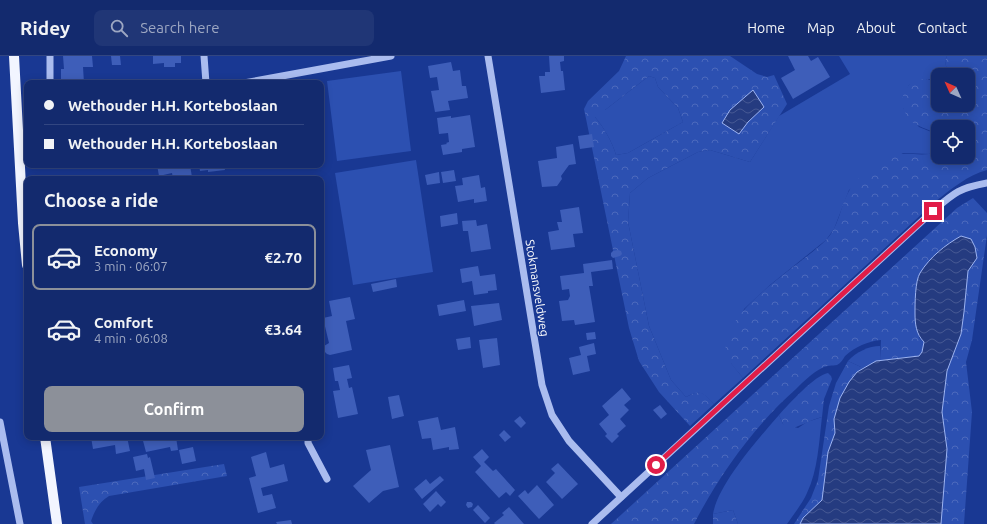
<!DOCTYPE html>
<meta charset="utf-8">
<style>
body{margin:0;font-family:Ubuntu,sans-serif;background:#203676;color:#f1f3f6;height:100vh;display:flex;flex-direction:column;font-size:15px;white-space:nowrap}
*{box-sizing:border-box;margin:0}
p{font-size:13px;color:#9da7c2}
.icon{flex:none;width:22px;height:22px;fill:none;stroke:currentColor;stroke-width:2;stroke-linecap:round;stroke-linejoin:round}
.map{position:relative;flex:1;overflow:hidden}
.side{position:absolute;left:24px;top:120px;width:300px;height:264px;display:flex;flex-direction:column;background:#132a6e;border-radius:8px;box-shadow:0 2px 10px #0003,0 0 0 1px #324681}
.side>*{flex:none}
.top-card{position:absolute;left:24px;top:24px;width:300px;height:88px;border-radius:8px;box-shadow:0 2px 10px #0003,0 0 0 1px #324681;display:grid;align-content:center;height:88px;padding:0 20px;background:#132a6e}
.needle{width:26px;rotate:315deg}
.fabs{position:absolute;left:931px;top:12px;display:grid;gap:8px}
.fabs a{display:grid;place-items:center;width:44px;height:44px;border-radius:8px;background:#132a6e;box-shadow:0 2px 10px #0003,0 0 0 1px #324681;font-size:20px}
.end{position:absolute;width:18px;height:18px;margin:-9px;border:5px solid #e11d48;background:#fff;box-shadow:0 0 0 2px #fff}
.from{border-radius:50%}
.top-card b{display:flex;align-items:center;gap:14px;height:38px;font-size:15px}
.top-card b+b{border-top:1px solid #324681}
.top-card i{width:10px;height:10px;background:#f1f3f6}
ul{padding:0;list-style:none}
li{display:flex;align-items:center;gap:12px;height:66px;margin:0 8px 6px;padding:0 12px;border:2px solid transparent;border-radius:8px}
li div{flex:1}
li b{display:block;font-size:15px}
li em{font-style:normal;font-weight:700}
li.current{border-color:#8c9099}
li>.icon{width:36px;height:36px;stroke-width:1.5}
h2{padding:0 20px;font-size:18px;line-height:48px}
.button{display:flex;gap:8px;margin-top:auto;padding:8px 20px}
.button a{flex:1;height:46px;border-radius:8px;background:#8c9099;color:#fff;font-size:16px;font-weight:700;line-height:46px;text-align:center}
header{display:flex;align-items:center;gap:24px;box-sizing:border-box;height:56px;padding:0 20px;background:#132a6e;border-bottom:1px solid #324681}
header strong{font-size:19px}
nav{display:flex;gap:22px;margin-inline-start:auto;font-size:14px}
.search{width:280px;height:36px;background:#203676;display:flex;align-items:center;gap:10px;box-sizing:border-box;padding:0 14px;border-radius:8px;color:#9da7c2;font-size:15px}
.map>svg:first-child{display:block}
.green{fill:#2c50b1}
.forest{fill:url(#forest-crowns);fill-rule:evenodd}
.water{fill:url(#water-waves);stroke:#9db4f2}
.building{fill:#3e5eb9}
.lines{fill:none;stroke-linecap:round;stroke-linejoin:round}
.minor{stroke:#aabcef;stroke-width:7}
.major{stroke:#f2f5ff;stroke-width:10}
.route{stroke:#e11d48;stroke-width:5}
.labels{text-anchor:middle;stroke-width:3;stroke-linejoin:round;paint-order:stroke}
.street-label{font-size:12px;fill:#fff;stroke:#193893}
</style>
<header>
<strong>Ridey</strong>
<div class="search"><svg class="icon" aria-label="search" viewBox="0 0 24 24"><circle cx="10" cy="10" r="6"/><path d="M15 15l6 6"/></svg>Search here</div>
<nav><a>Home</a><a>Map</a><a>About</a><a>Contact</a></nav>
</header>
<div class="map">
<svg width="987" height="468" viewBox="0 0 987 468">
<defs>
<pattern id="forest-crowns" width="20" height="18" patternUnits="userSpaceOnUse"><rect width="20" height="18" fill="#2c50b1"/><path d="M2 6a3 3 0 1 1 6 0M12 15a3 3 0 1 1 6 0" fill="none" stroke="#4c6abd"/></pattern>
<pattern id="water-waves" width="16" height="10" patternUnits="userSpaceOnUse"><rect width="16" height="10" fill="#253b80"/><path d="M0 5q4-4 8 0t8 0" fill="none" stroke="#465893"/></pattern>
</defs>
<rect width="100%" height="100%" fill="#193893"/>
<g class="green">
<path d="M839 0H947L945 5 948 19H938V25L929 23 909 29 904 39 903 52 919 71 934 77 938 80V95L929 98 903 97 849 134 834 173 826 184 770 229 744 253 731 307 743 322 714 348C702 337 702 333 686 341L671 324 649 270 628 166 630 137 648 122 698 96 710 94 750 106 779 60 850 18Z"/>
<polygon points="401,15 411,95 337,105 327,25"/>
<path d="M649 20 655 22 658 31 678 52 683 66 628 97 616 99C612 85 604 72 595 61V54H605Z"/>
<polygon points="416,104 433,216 353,229 335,117"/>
<path d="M880 290V304L863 312 848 305C856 296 869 290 880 290Z"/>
<path d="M779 359 783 368 798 372 807 366 822 361C819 386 818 414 807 437 802 448 794 458 787 468H738L733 454 713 458C718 428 759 382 779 359Z"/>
</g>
<g class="forest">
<path d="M626 0H730L757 18 767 21 774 19 787 48 750 106 710 94 698 96 648 122 630 137 628 166 649 270 671 324 686 341C702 333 702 336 714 348L690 370 659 336 639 305 629 272 584 53 588 45 619 15ZM649 20 655 22 658 31 678 52 683 66 628 97 616 99C612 85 604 72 595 61V54H605ZM753 34 764 51 748 66Z"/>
<path d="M947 0H987V114C968 119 951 133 936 145L743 322C737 314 728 306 726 297 719 256 800 210 826 184 839 171 840 151 849 135 856 121 872 112 885 103 899 94 914 100 929 98 932 97 935 96 938 95V101H968V71H938V80C930 72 917 72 909 63 907 60 904 55 903 52 900 42 906 27 917 24 923 22 932 24 938 25V49H968V19H948L945 5Z"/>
<path d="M973 142 987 157V179L972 284 966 306 972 356 964 468H941L947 393 942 356 947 315 961 278 964 256 968 215 977 202 961 180 938 195 919 282 924 286 922 296 919 300 880 304 881 284C868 285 855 291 845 300 843 303 841 307 837 309 832 310 827 309 822 312 812 317 804 325 796 333 755 369 719 419 694 468H611L957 152Z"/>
<polygon points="848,305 863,312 857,316 834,363 835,377 828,396 822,444 803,462 800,468 794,468 811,442 818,424 829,350 836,327"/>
<path d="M828 317 831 320 832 323 824 343 822 361C810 364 800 371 788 373L783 368 779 359C789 348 815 319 828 317Z"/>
<path d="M224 408 227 420 109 440C99 446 95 454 91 465L93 468H85L79 431Z"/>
<polygon points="733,454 738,468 713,468 713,458"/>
</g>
<g class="water">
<polygon points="753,34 764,51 748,66 739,78 722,67 730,54"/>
<path d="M961 180 971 183 975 191 977 202 968 215 964 256 961 278 947 315 942 356 947 393 941 468H800L803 462 822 444 828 396 835 377 834 363 840 342 849 326 857 316 876 305 919 300 922 296 924 286C916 278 915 268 915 257 915 248 915 225 920 217 930 201 945 189 961 180Z"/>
</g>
<g class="building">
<polygon points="63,0 92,0 93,11 83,11 84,27 61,27 61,13 64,13"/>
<polygon points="111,0 120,0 121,9 112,9"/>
<polygon points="153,0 181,0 181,7 175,7 175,11 164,11 164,7 153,8"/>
<polygon points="549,0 564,0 564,5 560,6 561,15 563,15 565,34 541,37 539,20 545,20 545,16 550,16"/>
<polygon points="788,0 808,0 811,5 818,1 830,21 793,43 781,22 795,14"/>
<polygon points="451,6 453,15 460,14 462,30 466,30 468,42 448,45 450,54 435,56 431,35 439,34 437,21 430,22 428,10"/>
<polygon points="470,59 475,91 462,93 462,96 443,99 441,89 447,88 446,87 449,86 448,77 439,78 437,62 451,60 451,62"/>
<polygon points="592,78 594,91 580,93 578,80"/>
<polygon points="573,88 576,108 569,109 561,120 562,123 557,130 542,131 538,105 557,102 556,91"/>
<polygon points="157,109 190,109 192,121 173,123 172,117 159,120"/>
<polygon points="199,109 224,109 225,114 208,116 208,114 200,115"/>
<polygon points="454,114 456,125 443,127 441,116"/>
<polygon points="439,116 440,127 427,129 425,119"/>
<polygon points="479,119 481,132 485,131 487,145 474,147 474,143 458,146 455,130 463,129 462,122"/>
<polygon points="579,151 583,177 573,178 575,191 551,194 548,176 559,174 557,166 562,166 560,154"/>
<polygon points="457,157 458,168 441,171 440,160"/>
<polygon points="476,164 477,170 487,168 491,193 471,196 468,175 463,175 462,165"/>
<polygon points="618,194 621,195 622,198 620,200 613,202 611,200 611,197 613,195"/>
<polygon points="612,204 613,213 591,216 593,230 589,230 595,266 575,269 574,264 562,265 559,245 568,244 570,240 569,233 562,234 560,220 584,217 583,208"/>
<polygon points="478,210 480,220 495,218 497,234 488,235 488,237 474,239 472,225 462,227 460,213"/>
<polygon points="396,223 397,231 373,236 371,228"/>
<polygon points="350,241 355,263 346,265 352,294 330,299 327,298 324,295 324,290 329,287 323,262 332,260 329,245"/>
<polygon points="464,244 466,255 439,260 437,249"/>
<polygon points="499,247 502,264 474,270 471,250"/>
<polygon points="595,276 596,283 587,284 586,277"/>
<polygon points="470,281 471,292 458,294 456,283"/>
<polygon points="497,282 500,309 483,312 479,284"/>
<polygon points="594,287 596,298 587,300 590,315 573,319 569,302 581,299 579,291"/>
<polygon points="349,309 352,322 347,323 349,332 352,331 358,358 338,362 333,335 340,334 338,325 335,325 333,312"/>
<polygon points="622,332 631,343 624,349 629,354 620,363 626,370 617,378 619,380 612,387 605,380 607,378 599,368 609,359 602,350"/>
<polygon points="399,339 404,360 392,363 388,341"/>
<polygon points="660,349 667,358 661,363 653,354"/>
<polygon points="520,360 526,367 521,372 514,365"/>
<polygon points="438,361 441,374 455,371 459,393 449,394 449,391 433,394 431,382 422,383 418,365"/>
<polygon points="504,374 511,381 505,386 499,379"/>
<polygon points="91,381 127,381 130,395 116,398 115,389 93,393"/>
<polygon points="142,381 176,381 178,394 171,395 170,391 146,396"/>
<polygon points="390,389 399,431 383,435 369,447 353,430 371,414 366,394"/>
<polygon points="193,391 196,405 182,408 179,394"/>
<polygon points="482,393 489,401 484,406 493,415 496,413 515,434 510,440 506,436 499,442 475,416 481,410 473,401"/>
<polygon points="266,396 270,412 284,408 288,425 261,432 263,440 272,438 276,452 258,457 249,422 256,420 251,401"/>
<polygon points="147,398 148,402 150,401 155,422 146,424 144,413 136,415 133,401"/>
<polygon points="558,407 578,428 562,443 546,426 555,417 551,413"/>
<polygon points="440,420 444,424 422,443 414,433 426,423 430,428"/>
<polygon points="537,429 554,449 539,463 518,440 525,434 528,438"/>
<polygon points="436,435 446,446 441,451 438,448 430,456 423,448"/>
<polygon points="467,446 471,446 473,448 472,451 468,452 466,449"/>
<polygon points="478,449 490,462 485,467 473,454"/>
<polygon points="509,451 524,468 495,468 494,467 504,459 502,457"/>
<polygon points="291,464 292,468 277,468 276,466"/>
</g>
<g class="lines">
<g class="minor">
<polyline points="50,0 50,27"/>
<polyline points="204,0 206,27"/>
<polyline points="488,0 542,329 552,359 569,385 621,441"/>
<polyline points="244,27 391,0"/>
<polyline points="0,366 20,468"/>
<polyline points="308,381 308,387 327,423"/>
<path d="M592 468 933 155C954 137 959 132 987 127"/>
</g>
<g class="major">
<polyline points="14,0 23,167 27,209"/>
<polyline points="45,381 57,468"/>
</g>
</g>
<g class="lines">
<polyline class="route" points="656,409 933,155"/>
</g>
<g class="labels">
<g class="street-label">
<text transform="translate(537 232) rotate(81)" y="4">Stokmansveldweg</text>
</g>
</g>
</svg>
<div class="fabs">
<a><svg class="needle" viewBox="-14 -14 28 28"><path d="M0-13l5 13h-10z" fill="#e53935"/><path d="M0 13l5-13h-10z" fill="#9da7c2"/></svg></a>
<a><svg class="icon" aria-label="locate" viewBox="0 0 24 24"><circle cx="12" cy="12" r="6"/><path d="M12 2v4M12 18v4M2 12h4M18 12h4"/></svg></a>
</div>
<i class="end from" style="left:656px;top:409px"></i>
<i class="end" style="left:933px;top:155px"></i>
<div class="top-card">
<b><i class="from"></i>Wethouder H.H. Korteboslaan</b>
<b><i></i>Wethouder H.H. Korteboslaan</b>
</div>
<section class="side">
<h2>Choose a ride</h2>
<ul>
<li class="current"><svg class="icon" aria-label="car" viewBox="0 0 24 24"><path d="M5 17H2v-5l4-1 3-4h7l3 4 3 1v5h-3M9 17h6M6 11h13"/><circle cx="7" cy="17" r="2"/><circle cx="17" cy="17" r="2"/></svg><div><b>Economy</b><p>3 min · 06:07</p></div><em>€2.70</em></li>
<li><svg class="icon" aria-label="car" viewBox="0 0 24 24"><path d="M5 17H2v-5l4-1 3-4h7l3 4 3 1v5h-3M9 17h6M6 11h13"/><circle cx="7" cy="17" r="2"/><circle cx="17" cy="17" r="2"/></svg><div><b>Comfort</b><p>4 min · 06:08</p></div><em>€3.64</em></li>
</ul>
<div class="button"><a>Confirm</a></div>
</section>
</div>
